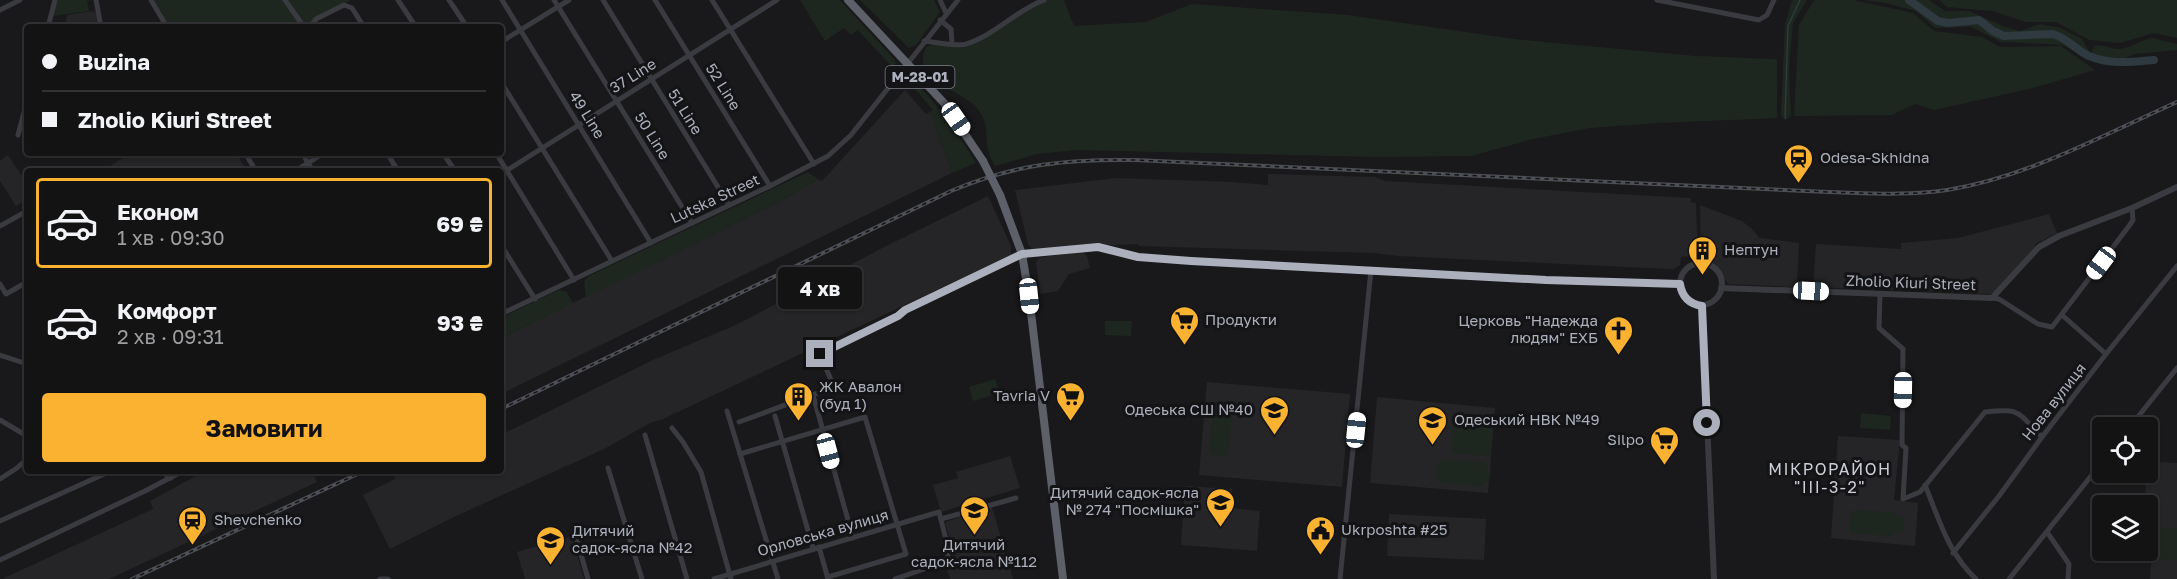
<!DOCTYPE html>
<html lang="uk">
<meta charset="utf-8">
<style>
body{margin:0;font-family:"Golos Text",sans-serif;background:#202022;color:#f1f3f6;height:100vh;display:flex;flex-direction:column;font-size:22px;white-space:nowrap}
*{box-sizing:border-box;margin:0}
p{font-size:20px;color:#9d9ea0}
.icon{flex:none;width:33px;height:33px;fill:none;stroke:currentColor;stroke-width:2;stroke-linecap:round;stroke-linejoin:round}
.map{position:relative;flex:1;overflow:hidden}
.side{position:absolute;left:24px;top:168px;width:480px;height:306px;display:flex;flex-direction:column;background:#131314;border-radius:6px;box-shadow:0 2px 4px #0004,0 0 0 2px #323234}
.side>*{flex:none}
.banner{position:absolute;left:24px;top:24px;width:480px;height:132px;border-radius:6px;box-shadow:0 2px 4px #0004,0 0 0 2px #323234;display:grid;align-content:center;height:132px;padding:0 18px;background:#131314}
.tools{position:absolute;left:2092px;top:417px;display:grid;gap:12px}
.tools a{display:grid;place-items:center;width:66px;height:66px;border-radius:6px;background:#131314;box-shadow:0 2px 4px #0004,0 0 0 2px #323234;font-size:30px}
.end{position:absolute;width:27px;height:27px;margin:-14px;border:8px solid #abb0bc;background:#111;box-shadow:0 0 0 3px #111}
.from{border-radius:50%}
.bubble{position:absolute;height:42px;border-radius:6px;background:#131314;box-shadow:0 2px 4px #0004,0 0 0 2px #323234;font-size:20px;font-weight:700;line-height:42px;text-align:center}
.car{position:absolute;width:18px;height:36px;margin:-18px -9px;border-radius:8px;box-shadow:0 0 4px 2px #0007;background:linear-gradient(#fff 24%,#345 0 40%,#fff 0 76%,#345 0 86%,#fff 0)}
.banner b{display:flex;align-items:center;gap:21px;height:57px;font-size:22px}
.banner b+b{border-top:2px solid #323234}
.banner i{width:15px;height:15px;background:#f1f3f6}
ul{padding:10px 0 0;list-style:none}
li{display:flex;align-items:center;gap:18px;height:90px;margin:0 12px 9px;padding:0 6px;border:3px solid transparent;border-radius:6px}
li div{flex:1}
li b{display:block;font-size:22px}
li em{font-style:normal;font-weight:700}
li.active{border-color:#fbb231}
li>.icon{width:54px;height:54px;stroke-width:1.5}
.primary-button{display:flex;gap:12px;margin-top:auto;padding:12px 18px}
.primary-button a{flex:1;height:69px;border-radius:6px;background:#fbb231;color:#111;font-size:24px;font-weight:700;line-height:69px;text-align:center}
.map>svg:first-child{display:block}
.built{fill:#252528}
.green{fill:#1e271f}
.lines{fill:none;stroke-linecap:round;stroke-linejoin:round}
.stream{stroke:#2e3940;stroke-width:1.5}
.river{stroke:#2e3940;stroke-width:8}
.minor{stroke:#3a3b41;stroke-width:5}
.tertiary{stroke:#3a3b41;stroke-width:6}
.trunk{stroke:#5e6069;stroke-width:8}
.rail-casing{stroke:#4d4f56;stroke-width:4}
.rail{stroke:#141416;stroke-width:1.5;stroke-dasharray:4.5;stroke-linecap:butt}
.trunk-bridge{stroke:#5e6069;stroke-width:8}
.route{stroke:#abb0bc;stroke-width:8}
.labels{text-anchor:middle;stroke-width:6;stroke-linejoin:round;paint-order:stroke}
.shield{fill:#141416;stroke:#7e818a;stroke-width:1.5}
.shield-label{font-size:14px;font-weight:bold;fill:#abb0bc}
.street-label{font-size:15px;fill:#abb0bc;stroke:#141416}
.poi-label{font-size:15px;fill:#abb0bc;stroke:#141416;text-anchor:start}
.neighbourhood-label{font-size:16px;letter-spacing:1.5px;fill:#cccfd7;stroke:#141416}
</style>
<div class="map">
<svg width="2177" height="579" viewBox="0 0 2177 579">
<rect width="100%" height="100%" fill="#19191b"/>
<g class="built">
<polygon points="93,11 96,13 98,27 65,27 67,15"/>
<polygon points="905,90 926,114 930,112 952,173 501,394 501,338 779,202 818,179 822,181"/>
<polygon points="131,153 236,153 247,171 102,171"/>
<polygon points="8,155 27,184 27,199 16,206 0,181 0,161"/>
<polygon points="1268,174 1375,177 1385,181 1691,198 1691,202 1696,203 1698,260 1691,260 1691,256 1681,257 1680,265 1674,269 1669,269 1398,256 1374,253 1139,246 1138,244 1032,249 1028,244 1015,190 1116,178 1233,182 1268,185"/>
<polygon points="988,196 1011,246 1011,255 663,419 650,423 604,449 454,517 390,549 363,495 395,479 394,477 406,471 501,471 501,427 503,426 507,432 655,359 738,324 886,246"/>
<polygon points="1700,205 1742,221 1752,229 1760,238 1799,243 1797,284 1794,284 1794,287 1728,284 1716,265 1710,262 1701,261"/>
<polygon points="2049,214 2057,233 2035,244 2036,248 1997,290 1991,294 1813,287 1816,244 1901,249 1901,243 1958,238"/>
<polygon points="1082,252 1087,256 1090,268 1069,274 1058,291 1040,294 1036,261 1042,257"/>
<polygon points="1207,382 1350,394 1342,487 1199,475"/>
<polygon points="1377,397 1495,408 1488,493 1370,483"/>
<polygon points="1838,436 1900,440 1894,500 1918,503 1915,546 1831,538"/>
<polygon points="1010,456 1020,488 941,512 933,485 958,478 956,472"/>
<polygon points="2161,462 2177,463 2177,579 2150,579 2151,563 2144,551 2148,550 2148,506 2145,505 2146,483"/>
<polygon points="205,471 312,471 317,482 109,579 2,579 153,509 150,501"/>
<polygon points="1185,486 1232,489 1231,508 1260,511 1257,551 1181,545"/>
<polygon points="992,507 1013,579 950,579 946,566 952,557 952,547 945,522"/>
<polygon points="1389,514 1486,519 1484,560 1387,556"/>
<polygon points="572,536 584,579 525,579 517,552"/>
</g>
<g class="green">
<polygon points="57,0 93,0 87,1 89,11 53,16"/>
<polygon points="154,0 351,0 321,16 310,27 226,27 224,24 220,27 170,27"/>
<polygon points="800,0 840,0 895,60 896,69 893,68 858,30 851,35 844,28 825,41"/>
<polygon points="860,0 934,0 940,12 916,45 909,48"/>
<path d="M1045 0H1064L1074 26 1145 22 1192 4 1348 15 1514 39 1695 56 1777 59V118L1658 123 1590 128 1533 139 1471 156 1378 157 1076 150 1037 154 995 166C993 162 990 157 989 153 984 137 991 125 977 108 963 91 909 79 926 47L941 42 966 44Z"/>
<polygon points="1792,0 1807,0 1793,23 1789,69 1791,115 1786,120 1781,116 1785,24"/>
<polygon points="1814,0 1853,0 1913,13 1934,31 1982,37 2000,47 2061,46 2095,70 2033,88 1934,110 1915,104 1892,115 1794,116 1799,25"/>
<polygon points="1864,0 1929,0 1945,11 1969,11 2005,27 2020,31 2040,24 2061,28 2082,39 2089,51 2086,56 2062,45 2001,42 1971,27 1935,28 1916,11 1886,3"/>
<polygon points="1939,0 2177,0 2177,38 2154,33 2120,43 2089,40 2056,22 2026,22 1992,11 1947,7"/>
<path d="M2152 38 2177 44V50L2135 54 2120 60 2093 55 2092 50 2094 46C2103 43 2110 49 2119 49 2130 49 2140 40 2152 38Z"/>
<path d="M903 77 910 78C937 102 957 133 976 163L952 173 930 112 933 110 915 89 902 79Z"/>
<polygon points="808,172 818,179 779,202 586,297 584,281 589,276"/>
<polygon points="559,290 566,291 573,303 501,338 501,318"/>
<polygon points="1105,321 1132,321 1131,336 1105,335"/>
<polygon points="995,379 1000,393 973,401 969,387"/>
<polygon points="1213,409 1232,410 1228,456 1209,454"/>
<polygon points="1861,413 1891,416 1890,430 1860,428"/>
<polygon points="1453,416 1493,419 1490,456 1451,453"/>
<polygon points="1447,459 1483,462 1491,471 1490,479 1480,486 1447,483 1439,481 1435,471 1440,461"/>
<polygon points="1851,510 1895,512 1895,517 1904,517 1903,533 1894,532 1893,536 1850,533"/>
<path d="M2165 527 2177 528V560C2171 560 2163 561 2158 557 2144 547 2152 531 2165 527Z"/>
</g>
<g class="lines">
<polyline class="stream" points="1785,118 1788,26 1800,0"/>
<path class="river" d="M1909 0 1938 21 1948 23 1979 20 1993 31 2004 36 2053 34C2067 38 2076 50 2089 56 2111 65 2131 62 2154 60"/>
<g class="minor">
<polyline points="96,0 101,27"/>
<polyline points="151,0 167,27"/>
<polyline points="285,0 304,27"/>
<polyline points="398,0 416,27"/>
<polyline points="449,0 467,27"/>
<polyline points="502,0 651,243"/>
<polyline points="554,0 692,223"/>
<polyline points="603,0 729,205"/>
<polyline points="655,0 770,186"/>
<polyline points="712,0 814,164"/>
<polyline points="940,0 946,13"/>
<polyline points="1657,0 1759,20 1767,15 1774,0"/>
<polyline points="0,10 20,0"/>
<polyline points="940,20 951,29 952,43"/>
<polyline points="48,27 55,0"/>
<polyline points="310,27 316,19 344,5 352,8 364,27"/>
<path d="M924 41C935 42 957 47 966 44 995 35 1015 11 1044 0"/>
<polyline points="501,42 569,0"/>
<polyline points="501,82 612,261"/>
<polyline points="18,135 27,101"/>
<polyline points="245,153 256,171"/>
<polyline points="302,153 313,171"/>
<polyline points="387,153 398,171"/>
<polyline points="443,153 455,171"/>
<polyline points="496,153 574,280"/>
<polyline points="70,169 71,171"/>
<polyline points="295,171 324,153"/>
<polyline points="387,171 395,166"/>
<polyline points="501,174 777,0"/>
<polyline points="0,226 27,211"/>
<polyline points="501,245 535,299"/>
<polyline points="0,284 6,294 27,282"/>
<path d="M1880 295 1879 328 1903 349 1902 445 1906 448 1903 499 1920 492 1985 412C2022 408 2017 412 2042 437"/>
<polyline points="1992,298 1999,299 2038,324 2052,327 2129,226 2133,220 2132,208"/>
<polyline points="501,314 770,186 828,156 851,135 958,0"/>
<polyline points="2062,315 2106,354"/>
<polyline points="0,355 27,364"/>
<polyline points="813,395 853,538"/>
<polyline points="727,411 778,579"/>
<polyline points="775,416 813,548"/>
<polyline points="0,420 27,436"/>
<polyline points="739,422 834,387 820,354 898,316 905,310 1022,254"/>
<polyline points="672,428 683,442 701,472 731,579"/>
<polyline points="2129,428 2177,368"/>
<polyline points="645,435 687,579"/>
<polyline points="740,454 865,417 906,554 828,577"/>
<polyline points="608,468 642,579"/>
<polyline points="141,471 163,473 171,478"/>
<polyline points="0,479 17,468 27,459"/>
<path d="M1925 485C1939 519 1948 553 1976 579"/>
<polyline points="941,519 1016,498"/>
<polyline points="0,521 111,471"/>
<polyline points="574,530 588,579"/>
<polyline points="2047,532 2069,564 2068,579"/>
<polyline points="819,547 828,579"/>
<polyline points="1953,553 1999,496 2042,437 2106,354 2177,266"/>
<polyline points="0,560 145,491 183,471"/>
<polyline points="380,579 388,579"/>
<polyline points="714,579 939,512 949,551 947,561 895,579"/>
<polyline points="1340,579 1371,270"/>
<polyline points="2009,579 2103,461"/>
</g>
<g class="tertiary">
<polyline points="1022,254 1098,247 1138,257 1191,261 1546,280 1680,284"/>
<circle cx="1701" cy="284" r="21"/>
<polyline points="1721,288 1992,298 2039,247 2059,236 2132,208 2177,187"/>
<polyline points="1702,306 1714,579"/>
</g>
<g class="trunk">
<polyline points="848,0 944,103 983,161"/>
<polyline points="1000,195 1022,254 1029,296 1063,579"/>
</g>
<defs>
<g id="rail">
<path d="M501 409 951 191C1015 164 1066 159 1135 160L1828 192C1867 193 1907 196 1947 190 2028 177 2103 135 2177 102"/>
<polyline points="132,579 364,471"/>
</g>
</defs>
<use href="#rail" class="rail-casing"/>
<use href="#rail" class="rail"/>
<polyline class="trunk-bridge" points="983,161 1000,195"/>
</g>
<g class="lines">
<path class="route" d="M820 354 898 316 905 310 1022 254 1098 247 1138 257 1191 261 1546 280 1680 284C1682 297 1689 304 1702 306L1707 423"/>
</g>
<defs>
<symbol id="station-pin" viewBox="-11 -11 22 30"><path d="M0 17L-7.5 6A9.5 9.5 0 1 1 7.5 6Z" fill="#fbb231" stroke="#141416"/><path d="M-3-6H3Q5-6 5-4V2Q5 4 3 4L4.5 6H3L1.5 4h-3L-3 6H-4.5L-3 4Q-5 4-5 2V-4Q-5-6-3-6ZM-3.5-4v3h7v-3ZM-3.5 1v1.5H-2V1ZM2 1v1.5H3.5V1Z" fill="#111"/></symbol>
<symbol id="building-pin" viewBox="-11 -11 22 30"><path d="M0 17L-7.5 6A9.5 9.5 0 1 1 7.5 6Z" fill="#fbb231" stroke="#141416"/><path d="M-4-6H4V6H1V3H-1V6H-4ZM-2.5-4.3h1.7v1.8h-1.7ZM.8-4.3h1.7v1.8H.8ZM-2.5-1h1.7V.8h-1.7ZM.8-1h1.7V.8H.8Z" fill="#111"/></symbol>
<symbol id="supermarket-pin" viewBox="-11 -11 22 30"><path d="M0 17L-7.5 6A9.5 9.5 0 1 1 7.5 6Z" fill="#fbb231" stroke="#141416"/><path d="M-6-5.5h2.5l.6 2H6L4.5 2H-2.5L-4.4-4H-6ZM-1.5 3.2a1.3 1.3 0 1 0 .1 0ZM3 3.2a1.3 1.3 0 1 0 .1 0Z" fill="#111"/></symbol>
<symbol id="church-pin" viewBox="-11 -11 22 30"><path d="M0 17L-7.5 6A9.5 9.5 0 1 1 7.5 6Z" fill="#fbb231" stroke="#141416"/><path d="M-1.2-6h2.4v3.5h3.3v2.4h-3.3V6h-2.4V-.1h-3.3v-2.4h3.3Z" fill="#111"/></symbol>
<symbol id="school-pin" viewBox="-11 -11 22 30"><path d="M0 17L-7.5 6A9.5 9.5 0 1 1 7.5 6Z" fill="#fbb231" stroke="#141416"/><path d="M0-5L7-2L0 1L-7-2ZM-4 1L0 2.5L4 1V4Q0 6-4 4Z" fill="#111"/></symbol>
<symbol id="civic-pin" viewBox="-11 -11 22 30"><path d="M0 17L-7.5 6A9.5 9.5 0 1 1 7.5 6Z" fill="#fbb231" stroke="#141416"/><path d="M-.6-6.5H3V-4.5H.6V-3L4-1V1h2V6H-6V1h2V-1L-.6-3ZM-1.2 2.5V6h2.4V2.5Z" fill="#111"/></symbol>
</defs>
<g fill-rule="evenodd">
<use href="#station-pin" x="1782" y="142" width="33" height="45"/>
<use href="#building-pin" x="1686" y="234" width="33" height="45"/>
<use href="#supermarket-pin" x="1168" y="304" width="33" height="45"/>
<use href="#church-pin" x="1602" y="314" width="33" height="45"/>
<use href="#building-pin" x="782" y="380" width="33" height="45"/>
<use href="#supermarket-pin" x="1054" y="380" width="33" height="45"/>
<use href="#school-pin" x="1258" y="394" width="33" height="45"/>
<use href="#school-pin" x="1416" y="404" width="33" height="45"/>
<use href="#supermarket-pin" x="1648" y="424" width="33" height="45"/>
<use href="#school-pin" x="1204" y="486" width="33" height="45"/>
<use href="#school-pin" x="958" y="494" width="33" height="45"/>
<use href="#station-pin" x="176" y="504" width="33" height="45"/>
<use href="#civic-pin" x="1304" y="514" width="33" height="45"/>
<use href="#school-pin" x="534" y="524" width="33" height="45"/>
</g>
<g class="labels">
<rect class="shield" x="885.5" y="66" width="69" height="22" rx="4.5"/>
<g class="shield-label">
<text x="920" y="82">М-28-01</text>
</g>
<g class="street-label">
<text transform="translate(633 76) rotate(-32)" y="5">37 Line</text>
<text transform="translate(723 87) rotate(58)" y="5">52 Line</text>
<text transform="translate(685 112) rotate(58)" y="5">51 Line</text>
<text transform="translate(587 115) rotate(58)" y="5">49 Line</text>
<text transform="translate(652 136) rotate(58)" y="5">50 Line</text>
<text transform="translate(715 199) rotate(-25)" y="5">Lutska Street</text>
<text transform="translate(1911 283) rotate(2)" y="5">Zholio Kiuri Street</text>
<text transform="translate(2054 402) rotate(-52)" y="5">Нова вулиця</text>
<text transform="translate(823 533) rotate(-16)" y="5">Орловська вулиця</text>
</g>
<g class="poi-label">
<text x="1820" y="163">Odesa-Skhidna</text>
<text x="1724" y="255">Нептун</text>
<text x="1205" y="325">Продукти</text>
<text x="1598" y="326" text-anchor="end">Церковь "Надежда<tspan x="1598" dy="17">людям" ЕХБ</tspan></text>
<text x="819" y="392">ЖК Авалон<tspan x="819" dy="17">(буд 1)</tspan></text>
<text x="1050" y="401" text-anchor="end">Tavria V</text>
<text x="1253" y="415" text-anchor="end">Одеська СШ №40</text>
<text x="1454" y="425">Одеський НВК №49</text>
<text x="1644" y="445" text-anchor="end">Silpo</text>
<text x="1199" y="498" text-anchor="end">Дитячий садок-ясла<tspan x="1199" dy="17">№ 274 "Посмішка"</tspan></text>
<text x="214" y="525">Shevchenko</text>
<text x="1341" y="535">Ukrposhta #25</text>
<text x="572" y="536">Дитячий<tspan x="572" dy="17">садок-ясла №42</tspan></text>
<text x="974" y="550" text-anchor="middle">Дитячий<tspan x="974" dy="17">садок-ясла №112</tspan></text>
</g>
<g class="neighbourhood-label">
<text x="1830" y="475">МІКРОРАЙОН<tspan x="1830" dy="18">"ІІІ-3-2"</tspan></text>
</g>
</g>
</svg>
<div class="tools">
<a><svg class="icon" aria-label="locate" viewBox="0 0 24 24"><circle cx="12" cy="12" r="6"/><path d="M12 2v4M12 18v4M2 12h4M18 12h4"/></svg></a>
<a><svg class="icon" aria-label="layers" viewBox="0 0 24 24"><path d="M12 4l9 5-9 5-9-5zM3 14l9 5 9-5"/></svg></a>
</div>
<i class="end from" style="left:1707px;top:423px"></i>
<i class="end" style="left:820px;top:354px"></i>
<div class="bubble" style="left:778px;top:267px;width:84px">4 хв</div>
<i class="car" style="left:956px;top:119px;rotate:145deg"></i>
<i class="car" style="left:2101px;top:263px;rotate:217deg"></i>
<i class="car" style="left:1811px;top:291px;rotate:93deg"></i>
<i class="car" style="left:1029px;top:296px;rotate:174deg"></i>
<i class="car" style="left:1903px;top:390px;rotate:181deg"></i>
<i class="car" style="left:1356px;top:430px;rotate:6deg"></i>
<i class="car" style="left:828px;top:451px;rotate:165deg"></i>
<div class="banner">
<b><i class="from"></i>Buzina</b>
<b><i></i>Zholio Kiuri Street</b>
</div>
<section class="side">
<ul>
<li class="active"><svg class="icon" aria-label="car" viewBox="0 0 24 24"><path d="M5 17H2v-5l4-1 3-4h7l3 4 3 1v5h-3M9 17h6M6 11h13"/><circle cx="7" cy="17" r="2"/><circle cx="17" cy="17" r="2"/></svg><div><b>Економ</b><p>1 хв · 09:30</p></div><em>69 ₴</em></li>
<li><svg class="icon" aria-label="car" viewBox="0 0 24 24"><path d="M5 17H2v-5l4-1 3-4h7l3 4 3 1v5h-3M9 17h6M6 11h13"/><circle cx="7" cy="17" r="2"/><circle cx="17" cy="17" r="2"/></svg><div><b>Комфорт</b><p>2 хв · 09:31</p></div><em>93 ₴</em></li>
</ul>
<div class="primary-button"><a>Замовити</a></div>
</section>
</div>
